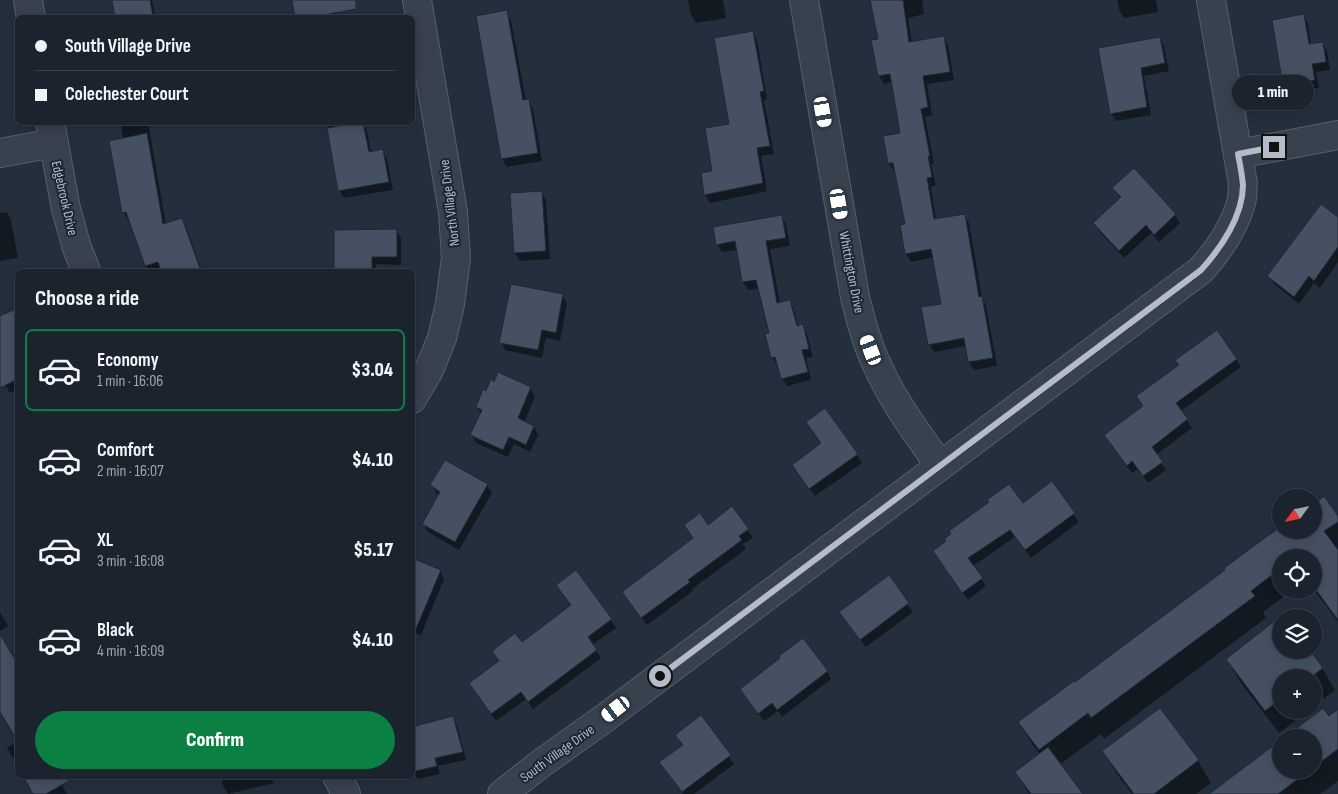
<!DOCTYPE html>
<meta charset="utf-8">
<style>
body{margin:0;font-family:"Sofia Sans Condensed",sans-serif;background:#242b36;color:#f1f3f6;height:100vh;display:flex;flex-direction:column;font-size:19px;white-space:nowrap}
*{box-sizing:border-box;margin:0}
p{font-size:16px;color:#a0a4aa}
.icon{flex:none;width:28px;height:28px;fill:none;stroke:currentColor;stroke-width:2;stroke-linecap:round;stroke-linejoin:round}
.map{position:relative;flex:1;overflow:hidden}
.sheet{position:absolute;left:15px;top:269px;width:400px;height:510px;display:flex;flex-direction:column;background:#1b232e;border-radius:8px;box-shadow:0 2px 12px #0003,0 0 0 1px #39404a}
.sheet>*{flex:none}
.hud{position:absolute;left:15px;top:15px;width:400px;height:110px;border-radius:8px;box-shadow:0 2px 12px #0003,0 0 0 1px #39404a;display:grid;align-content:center;height:110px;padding:0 20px;background:#1b232e}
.needle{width:32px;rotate:237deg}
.controls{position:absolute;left:1272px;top:489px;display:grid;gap:10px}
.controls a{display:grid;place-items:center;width:50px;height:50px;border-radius:50%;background:#1b232e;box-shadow:0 2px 12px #0003,0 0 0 1px #39404a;font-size:25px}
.end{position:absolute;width:22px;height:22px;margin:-11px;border:6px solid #b4bcc9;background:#111;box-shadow:0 0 0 2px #111}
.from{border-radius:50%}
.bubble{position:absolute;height:35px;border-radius:18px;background:#1b232e;box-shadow:0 2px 12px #0003,0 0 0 1px #39404a;font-size:16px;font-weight:800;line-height:35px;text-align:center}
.car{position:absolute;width:15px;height:30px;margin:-15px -8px;border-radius:6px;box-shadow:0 0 4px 1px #0007;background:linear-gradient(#fff 24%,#345 0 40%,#fff 0 76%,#345 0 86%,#fff 0)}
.hud b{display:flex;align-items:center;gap:18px;height:48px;font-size:19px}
.hud b+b{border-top:1px solid #39404a}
.hud i{width:12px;height:12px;background:#f1f3f6}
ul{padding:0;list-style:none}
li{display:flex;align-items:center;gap:15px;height:82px;margin:0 10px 8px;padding:0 10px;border:2px solid transparent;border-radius:8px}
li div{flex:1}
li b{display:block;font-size:19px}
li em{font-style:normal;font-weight:800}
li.current{border-color:#0b8043}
li>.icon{width:45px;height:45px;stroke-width:1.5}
h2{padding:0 20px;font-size:22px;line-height:60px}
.button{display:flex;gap:10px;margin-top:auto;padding:10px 20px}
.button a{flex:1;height:58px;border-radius:30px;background:#0b8043;color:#fff;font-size:20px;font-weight:800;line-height:58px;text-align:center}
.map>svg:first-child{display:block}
.shadow{fill:#0007}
.building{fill:#455162;stroke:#1f2835}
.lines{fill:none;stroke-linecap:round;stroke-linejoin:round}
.minor-casing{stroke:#565f6c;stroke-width:30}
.minor{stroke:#38414e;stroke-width:28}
.route{stroke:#b4bcc9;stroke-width:6}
.labels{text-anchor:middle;stroke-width:4;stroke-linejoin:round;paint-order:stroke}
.street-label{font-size:14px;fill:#b4bcc9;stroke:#1d2633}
</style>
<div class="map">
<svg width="1338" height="794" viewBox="0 0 1338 794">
<rect width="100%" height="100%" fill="#242f3e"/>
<g class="shadow">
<polygon points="114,0 152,0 156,18 117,18"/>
<polygon points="294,0 334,0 337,18 297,18"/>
<polygon points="688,0 723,0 726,18 696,23 691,15"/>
<polygon points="872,0 922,0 924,14 908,18 912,43 943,37 948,45 954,80 927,84 932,115 925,117 934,164 931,164 936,185 931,187 936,220 964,215 969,223 982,298 986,305 997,366 974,370 969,362 966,346 934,352 929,344 943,304 934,257 911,262 906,254 906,225 896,171 894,171 889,163 885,137 901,134 893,82 884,84 879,76 879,40"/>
<polygon points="1117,0 1156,0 1158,12 1124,18 1119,10"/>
<polygon points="506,12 511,20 526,101 528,100 533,109 542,161 507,167 502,159"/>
<polygon points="1303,15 1308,23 1311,45 1322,43 1327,51 1330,70 1316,72 1319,88 1289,93 1284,85"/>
<polygon points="752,32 757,40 767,99 764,100 774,154 761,156 767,191 710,203 705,195 702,174 714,172 731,125"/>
<polygon points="1160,38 1164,46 1169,71 1144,76 1151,115 1116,121 1111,113"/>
<polygon points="121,122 148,122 166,225 181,219 186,227 202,271 162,271 162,270 158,271 150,271 146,266 130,220 128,220 123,212 123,139"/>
<polygon points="328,122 355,122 356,124 362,123 367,131 371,152 382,150 387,159 393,190 344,198 339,190"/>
<polygon points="1134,170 1175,215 1180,223 1159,242 1151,233 1124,258 1100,232 1095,223 1121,199 1114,188"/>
<polygon points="541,192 546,200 550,259 520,261 515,253"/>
<polygon points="7,212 11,220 18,258 0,261 0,213"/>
<polygon points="781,216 786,224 790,246 770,249 780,304 789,301 794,309 798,327 803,326 807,334 813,357 806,358 811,380 787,386 782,378 779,365 777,365 772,357 771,334 760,288 748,290 743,282 738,250 722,252 717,244"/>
<polygon points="1338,218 1338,262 1320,288 1314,283 1299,304 1274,284 1269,276"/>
<polygon points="396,230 401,238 401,265 376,264 376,271 335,271 335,231"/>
<polygon points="562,295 567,303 560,341 546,338 542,358 505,350 501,342"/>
<polygon points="18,309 18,389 10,393 0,375 0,318"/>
<polygon points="1236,359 1241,367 1181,411 1192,428 1156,455 1166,470 1148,483 1138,469 1132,473 1110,444 1144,407 1137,397"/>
<polygon points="495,383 530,388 535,396 524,423 534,427 538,435 530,452 514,444 508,457 476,443 472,435 481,414 477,407 486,392"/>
<polygon points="822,444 857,455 862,463 815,496 798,473"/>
<polygon points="445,462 487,485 492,493 459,550 428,532 424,524 440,495 436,493 432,485"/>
<polygon points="1051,483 1079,522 1031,558 1015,537 973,566 986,586 968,600 939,560 1023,505"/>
<polygon points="1324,498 1338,519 1338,622 1314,590 1314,558 1281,558 1281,590 1293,590 1263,612 1266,618 1104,739 1101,734 1059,765 1081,794 1029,794 1016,772 1040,754 1032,744 1020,723 1075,684 1227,571 1225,569 1281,527 1281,530 1314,530 1314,505"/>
<polygon points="732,508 753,538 743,544 746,549 692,589 693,591 647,625 629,601 694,539"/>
<polygon points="440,571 444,579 421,635 412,632"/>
<polygon points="888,577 913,612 866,647 846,620"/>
<polygon points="558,586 611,620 616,628 592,645 601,658 533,709 526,699 496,721 476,692 522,644 572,606"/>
<polygon points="0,612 8,626 0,631"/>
<polygon points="1281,618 1281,650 1308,650 1322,668 1335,690 1314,706 1314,678 1281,678 1281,710 1309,710 1279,733 1240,682 1228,660"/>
<polygon points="827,671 831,679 782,717 778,711 764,721 742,690"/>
<polygon points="1160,710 1198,761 1211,783 1196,794 1132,794 1117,774 1104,752"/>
<polygon points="1338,711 1338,781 1320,794 1211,794 1281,741 1281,770 1314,770 1314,738 1329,718"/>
<polygon points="452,717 457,725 466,760 438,766 440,774 418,779 413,772 412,772 412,729"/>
<polygon points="701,717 734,764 694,794 683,794 666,770 683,746 677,735"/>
<polygon points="18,741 18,765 7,748"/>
<polygon points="57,776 67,794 34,794"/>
<polygon points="221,776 272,776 274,783 228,794 223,786"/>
</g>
<g class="building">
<polygon points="112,0 150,0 153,16 144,18 115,18"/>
<polygon points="292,0 356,0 356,9 308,18 295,18"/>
<polygon points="870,0 903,0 909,42 944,36 950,72 923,76 928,107 921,109 930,156 928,156 932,177 927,178 934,219 965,214 979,297 982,296 993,358 968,362 964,338 928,345 921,307 941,304 931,249 905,254 900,225 905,224 893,163 888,163 883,136 900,133 890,74 878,76 871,40 878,39"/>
<polygon points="507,10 523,100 529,99 538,153 501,159 476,16"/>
<polygon points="1304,14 1309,44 1323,42 1326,62 1312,64 1315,80 1283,86 1272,20"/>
<polygon points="753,31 764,91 760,92 770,146 757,148 763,183 704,195 701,173 712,171 705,128 729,124 714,38"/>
<polygon points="1160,37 1165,63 1141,68 1147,107 1110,114 1098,48"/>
<polygon points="363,122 369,152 383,149 389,182 338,191 327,128"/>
<polygon points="147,133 163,224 182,218 201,271 161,271 158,262 145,266 126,212 122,213 109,141"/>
<polygon points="1134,168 1176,214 1154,235 1146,225 1119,251 1093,223 1121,197 1112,188"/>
<polygon points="542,191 546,251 514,253 510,193"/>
<polygon points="1321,204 1338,217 1338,247 1314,281 1309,276 1294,297 1267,276"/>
<polygon points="782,215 786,238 766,241 777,303 790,300 797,326 803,324 809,349 802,350 808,372 781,379 775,357 771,358 765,334 769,333 756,280 742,282 735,241 716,245 713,227"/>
<polygon points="397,229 397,257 372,257 372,271 334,271 334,230"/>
<polygon points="511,284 563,294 556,333 542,330 538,350 499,343"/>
<polygon points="18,308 18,379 0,388 0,316"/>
<polygon points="1217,330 1237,359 1176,403 1188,419 1152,447 1163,462 1143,476 1132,461 1127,466 1104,435 1143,406 1136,396 1179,365 1175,360"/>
<polygon points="498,372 531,387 518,418 534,426 526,445 509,437 503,450 470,435 482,410 476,407 483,389 486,391 491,379 494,382"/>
<polygon points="825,408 858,454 809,489 792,465 821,443 806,422"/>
<polygon points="445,460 488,484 455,542 422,524 440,492 430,485"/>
<polygon points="1052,481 1075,513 1025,550 1010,530 968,558 983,578 962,593 933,551 946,541 944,539 951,534 949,531 989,502 987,500 1009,484 1023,503"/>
<polygon points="1324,496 1338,516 1338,522 1324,531 1338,550 1338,620 1314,587 1314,558 1281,558 1281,568 1251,591 1255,596 1091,718 1088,713 1039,750 1018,722 1074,681 1075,682 1225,570 1224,568 1280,527 1281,530 1314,530 1314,504"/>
<polygon points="732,506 749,529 739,536 742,540 688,580 690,582 641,618 622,592 693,538 684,525 700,513 708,525"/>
<polygon points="412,558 441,570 413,636 412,636"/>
<polygon points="576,570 612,619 588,637 597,650 528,702 521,692 491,714 469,683 499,661 492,651 515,633 522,642 571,605 556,585"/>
<polygon points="889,575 909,603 860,640 839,612"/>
<polygon points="1281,616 1281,650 1310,650 1323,668 1310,678 1281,678 1281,699 1265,711 1226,659"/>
<polygon points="0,634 18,665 18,742 0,712"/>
<polygon points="803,638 828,671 777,710 772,703 758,714 740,689 780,658 779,656"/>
<polygon points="1160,708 1199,760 1154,794 1134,794 1102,751"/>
<polygon points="1323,708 1329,716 1338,709 1338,749 1314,767 1314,738 1284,738"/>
<polygon points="701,715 731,755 682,792 659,762 683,745 675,735"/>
<polygon points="453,716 463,752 435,758 437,766 412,772 412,727"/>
<polygon points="1281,740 1281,770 1310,770 1278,794 1209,794"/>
<polygon points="1048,747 1083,794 1031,794 1015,772"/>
<polygon points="23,776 77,776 46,794 33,794"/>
</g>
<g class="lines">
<defs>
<g id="minor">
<polyline points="28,0 31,18"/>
<path d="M804 0 855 297C861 321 867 345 878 367 894 403 918 434 940 466"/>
<polyline points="50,122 66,209 77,248 86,271"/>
<polyline points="0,153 54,143"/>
<polyline points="1238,154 1338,135"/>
<polyline points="412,399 429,370 442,338 450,304 456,258 453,212 417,0"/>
<polyline points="337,776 346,794"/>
<path d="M502 794 543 762 602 720 1201 270C1218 251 1234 228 1241 203 1243 197 1242 190 1243 184L1211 0"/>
</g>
</defs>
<use href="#minor" class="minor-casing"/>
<use href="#minor" class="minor"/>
</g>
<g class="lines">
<path class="route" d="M660 676 1201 270C1221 248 1243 216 1243 185 1242 175 1240 164 1238 154L1274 147"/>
</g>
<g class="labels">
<g class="street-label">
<text transform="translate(65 198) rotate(77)" y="5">Edgebrook Drive</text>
<text transform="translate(449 203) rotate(-97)" y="5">North Village Drive</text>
<text transform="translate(852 272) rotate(79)" y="5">Whittington Drive</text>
<text transform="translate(557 753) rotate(-36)" y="5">South Village Drive</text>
</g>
</g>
</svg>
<div class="controls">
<a><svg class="needle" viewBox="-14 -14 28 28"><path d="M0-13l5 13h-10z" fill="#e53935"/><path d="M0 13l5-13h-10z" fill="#a0a4aa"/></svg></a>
<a><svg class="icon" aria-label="locate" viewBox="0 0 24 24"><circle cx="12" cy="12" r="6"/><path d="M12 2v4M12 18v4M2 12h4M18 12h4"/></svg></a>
<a><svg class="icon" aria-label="layers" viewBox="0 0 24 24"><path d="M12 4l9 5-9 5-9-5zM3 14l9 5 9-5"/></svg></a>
<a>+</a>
<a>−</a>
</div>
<i class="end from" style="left:660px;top:676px"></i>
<i class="end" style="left:1274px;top:147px"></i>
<div class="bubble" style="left:1232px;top:75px;width:82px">1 min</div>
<i class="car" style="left:823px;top:112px;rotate:170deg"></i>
<i class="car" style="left:839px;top:204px;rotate:170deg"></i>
<i class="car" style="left:871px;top:350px;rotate:339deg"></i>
<i class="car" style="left:616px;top:709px;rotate:233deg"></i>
<div class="hud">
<b><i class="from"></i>South Village Drive</b>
<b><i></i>Colechester Court</b>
</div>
<section class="sheet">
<h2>Choose a ride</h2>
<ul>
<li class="current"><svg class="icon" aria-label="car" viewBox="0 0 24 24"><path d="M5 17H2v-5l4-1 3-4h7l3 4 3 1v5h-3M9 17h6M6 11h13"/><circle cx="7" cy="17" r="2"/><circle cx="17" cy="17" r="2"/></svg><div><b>Economy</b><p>1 min · 16:06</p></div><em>$3.04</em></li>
<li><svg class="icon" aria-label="car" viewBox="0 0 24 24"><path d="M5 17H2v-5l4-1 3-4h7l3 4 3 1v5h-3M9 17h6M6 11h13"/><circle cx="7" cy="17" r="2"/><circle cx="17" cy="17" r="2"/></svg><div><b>Comfort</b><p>2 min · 16:07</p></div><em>$4.10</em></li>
<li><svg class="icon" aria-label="car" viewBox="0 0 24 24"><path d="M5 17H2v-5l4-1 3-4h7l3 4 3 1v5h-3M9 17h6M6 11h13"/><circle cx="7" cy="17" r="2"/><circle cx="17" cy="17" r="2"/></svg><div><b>XL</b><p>3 min · 16:08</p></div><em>$5.17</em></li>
<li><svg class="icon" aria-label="car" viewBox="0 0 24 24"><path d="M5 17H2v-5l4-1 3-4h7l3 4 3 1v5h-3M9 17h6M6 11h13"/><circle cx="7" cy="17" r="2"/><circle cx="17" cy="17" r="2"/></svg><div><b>Black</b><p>4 min · 16:09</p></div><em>$4.10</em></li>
</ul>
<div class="button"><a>Confirm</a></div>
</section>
</div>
